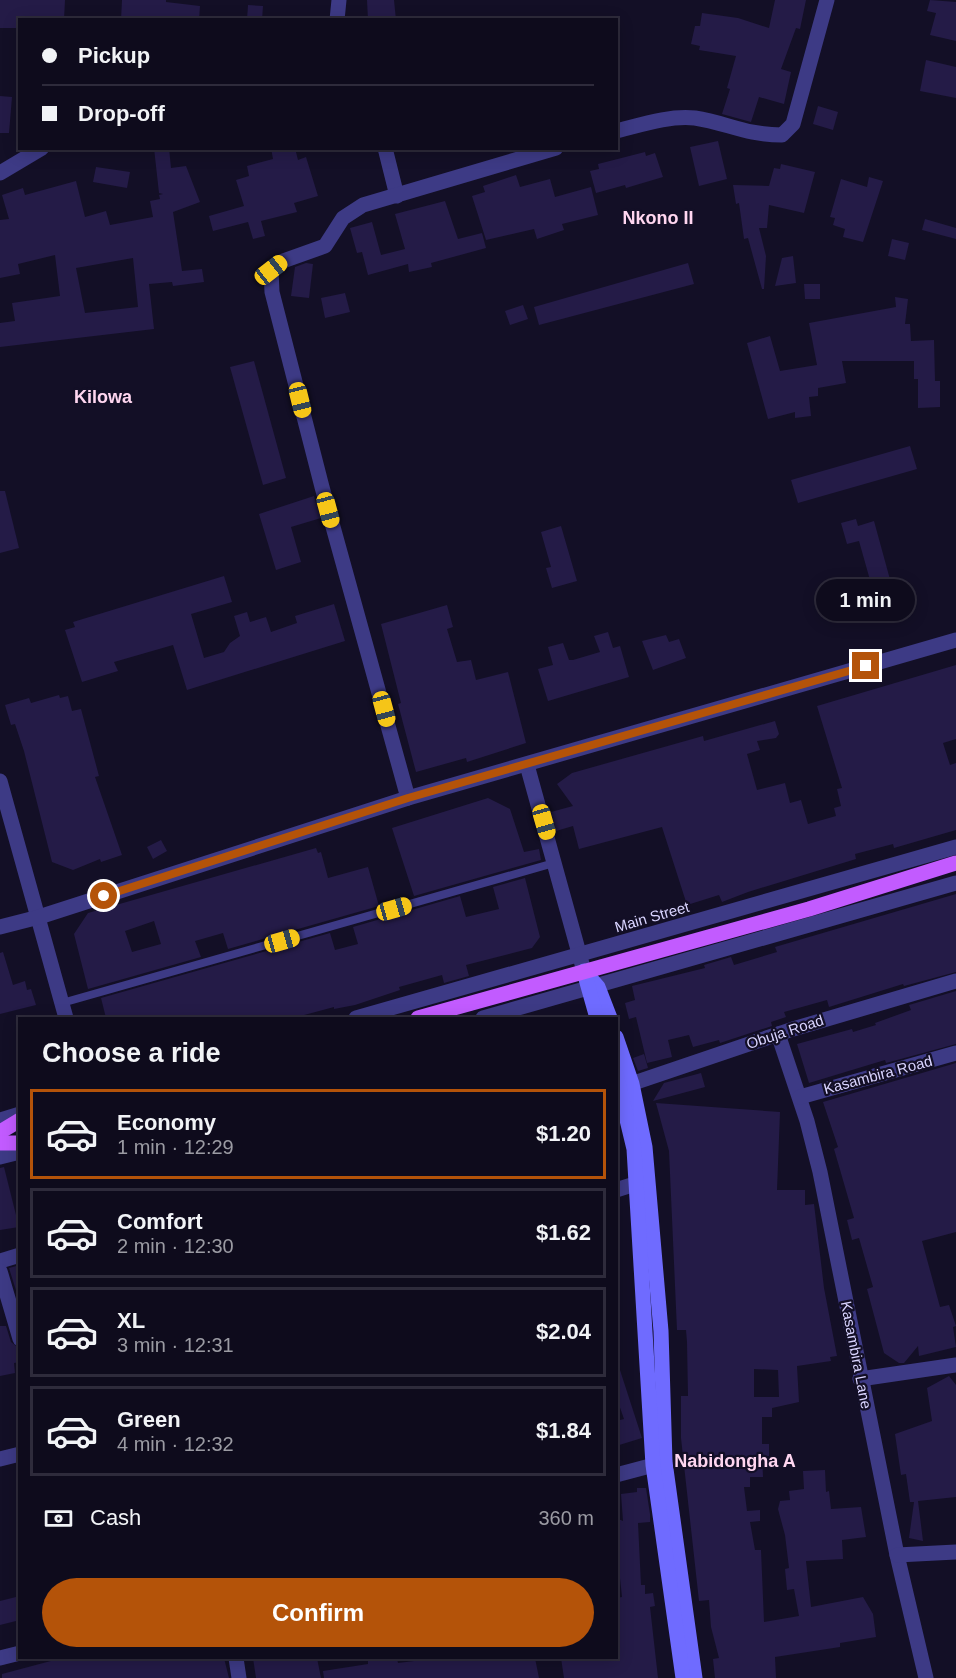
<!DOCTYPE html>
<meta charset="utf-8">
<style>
body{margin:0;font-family:Helvetica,sans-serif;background:#171425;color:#f1f3f6;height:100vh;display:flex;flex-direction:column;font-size:22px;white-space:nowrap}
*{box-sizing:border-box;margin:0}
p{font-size:20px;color:#9b9ba3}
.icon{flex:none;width:33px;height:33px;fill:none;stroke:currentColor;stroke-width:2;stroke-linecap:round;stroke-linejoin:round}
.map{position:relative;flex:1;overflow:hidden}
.details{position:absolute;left:18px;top:1017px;width:600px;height:642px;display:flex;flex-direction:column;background:#0e0b1c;border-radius:0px;box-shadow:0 3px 15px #0003,0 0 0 2px #2e2b3b}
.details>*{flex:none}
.guide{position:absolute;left:18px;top:18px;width:600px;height:132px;border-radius:0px;box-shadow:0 3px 15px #0003,0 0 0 2px #2e2b3b;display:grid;align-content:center;height:132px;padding:0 24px;background:#0e0b1c}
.end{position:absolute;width:27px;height:27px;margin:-14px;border:8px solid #b45309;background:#fff;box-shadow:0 0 0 3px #fff}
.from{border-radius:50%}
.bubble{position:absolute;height:42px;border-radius:21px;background:#0e0b1c;box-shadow:0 3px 15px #0003,0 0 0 2px #2e2b3b;font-size:20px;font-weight:600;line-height:42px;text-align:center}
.car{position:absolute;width:18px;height:36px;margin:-18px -9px;border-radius:8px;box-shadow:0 0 4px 2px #0007;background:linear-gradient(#f5c518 24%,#345 0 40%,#f5c518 0 76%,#345 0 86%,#f5c518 0)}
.guide b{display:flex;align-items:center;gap:21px;height:57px;font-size:22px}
.guide b+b{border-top:2px solid #2e2b3b}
.guide i{width:15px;height:15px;background:#f1f3f6}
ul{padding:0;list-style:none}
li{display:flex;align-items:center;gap:18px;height:90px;margin:0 12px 9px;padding:0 12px;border:3px solid #2e2b3b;border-radius:0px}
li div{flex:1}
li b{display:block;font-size:22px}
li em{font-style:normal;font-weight:600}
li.current{border-color:#b45309}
li>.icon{width:54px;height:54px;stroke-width:1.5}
h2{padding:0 24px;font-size:27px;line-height:72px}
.pay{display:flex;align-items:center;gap:15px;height:66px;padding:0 24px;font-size:22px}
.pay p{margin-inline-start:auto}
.action{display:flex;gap:12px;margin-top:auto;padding:12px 24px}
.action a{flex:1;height:69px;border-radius:36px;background:#b45309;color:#fff;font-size:24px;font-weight:600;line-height:69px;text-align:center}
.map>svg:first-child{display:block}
.building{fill:#241b47;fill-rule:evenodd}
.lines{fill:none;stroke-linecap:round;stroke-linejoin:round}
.service{stroke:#3d3a85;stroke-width:8}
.minor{stroke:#3d3a85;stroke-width:15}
.secondary{stroke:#6f6bff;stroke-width:15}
.primary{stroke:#c25bff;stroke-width:15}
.route{stroke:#b45309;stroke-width:8}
.labels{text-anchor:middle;stroke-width:4.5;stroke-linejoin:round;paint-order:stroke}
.street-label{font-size:15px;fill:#d9d4ff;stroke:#130f26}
.quarter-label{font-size:18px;font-weight:bold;fill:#ffd6f0;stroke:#130f26}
</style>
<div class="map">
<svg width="956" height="1678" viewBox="0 0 956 1678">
<rect width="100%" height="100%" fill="#130f26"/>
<g class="building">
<polygon points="0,0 65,0 64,20 20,20 20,28 0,28"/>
<polygon points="122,0 166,0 166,2 200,6 199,20 121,20"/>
<polygon points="367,0 394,0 396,20 368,20"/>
<polygon points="775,0 806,0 800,29 796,28 781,69 791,72 784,104 759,97 751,122 722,114 730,89 727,88 736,56 699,50 700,46 691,44 695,26 700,26 702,13 738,18 769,28"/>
<polygon points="930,0 956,2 956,41 930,35 936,13 927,11"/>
<polygon points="248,5 263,6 262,20 247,20"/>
<polygon points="926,60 956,67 956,98 920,91"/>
<polygon points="0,96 12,97 9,133 0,133"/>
<polygon points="818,106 838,112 833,130 813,124"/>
<polygon points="718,141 727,179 699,186 690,147"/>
<path d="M154 148H169L171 168 186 166 200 202 173 212 182 271 202 269 204 282 173 286 172 282 149 284 154 329 0 347V323L15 321 12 303 60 296 55 255 18 264 20 274 0 278V220L9 219 2 195 23 188 25 195 76 181 85 217 106 211 110 225 153 217 150 201 160 199 159 195 163 194 159 193ZM133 258 138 307 85 313 76 268Z"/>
<polygon points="271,148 295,148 298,160 306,157 318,196 294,203 297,212 261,221 265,236 253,239 248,222 213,231 209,216 244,206 236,180 249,176 247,166 273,159"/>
<polygon points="645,152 646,156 655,153 663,177 626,188 625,185 596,193 590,171 599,169 598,164"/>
<polygon points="781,164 815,172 804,213 769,205 767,228 759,228 766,256 764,289 762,289 748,238 744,239 739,203 736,204 733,185 769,186 774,168 780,169"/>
<polygon points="96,167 130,172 127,188 93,182"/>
<polygon points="516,175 520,187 550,179 555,197 591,187 598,215 562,224 564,230 537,239 534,229 486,240 472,196 485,192 483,186"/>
<polygon points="869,177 883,181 863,242 843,237 845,229 833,225 835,218 830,217 841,179 867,187"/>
<polygon points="445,201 458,239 482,233 486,248 431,263 432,267 409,272 408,264 368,275 362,252 357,253 350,228 372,222 381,255 405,249 395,214"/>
<polygon points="925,219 956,228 956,239 922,230"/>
<polygon points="892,239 909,243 905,260 888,256"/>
<polygon points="793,256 796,283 775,286 782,258"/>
<polygon points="306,263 313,264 309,298 291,296 295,267"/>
<polygon points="688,263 694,284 539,325 534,307"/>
<polygon points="804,284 820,284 820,299 805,299"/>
<polygon points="345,293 350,312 325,318 321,298"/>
<polygon points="895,297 908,299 905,324 910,324 911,341 934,340 935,381 940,381 940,407 918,408 918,379 914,379 914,361 842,361 846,383 818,388 818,396 809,397 811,416 795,418 795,412 768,419 747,343 770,336 780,371 817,365 809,323 896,307"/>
<polygon points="523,305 528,319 510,325 505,311"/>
<polygon points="254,361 286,478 263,485 230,367"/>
<polygon points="910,446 917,469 798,503 791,480"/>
<polygon points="0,491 5,491 19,548 0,553"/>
<polygon points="314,496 321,518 291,527 301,562 276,570 259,514"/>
<polygon points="856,519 858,526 874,521 894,594 877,598 879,605 865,609 858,584 870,580 859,541 847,544 841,523"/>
<polygon points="561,526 577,581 552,588 546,568 551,567 541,532"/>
<polygon points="224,576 232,602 191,614 204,658 224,652 230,643 240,636 234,616 247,612 250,622 266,617 271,632 297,623 295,616 334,604 345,641 187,690 173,645 114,662 118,671 82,682 65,630 75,627 73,622"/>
<polygon points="447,605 453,627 447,629 457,662 471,660 476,680 508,672 526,743 467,762 466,758 416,772 398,704 401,703 381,624"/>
<polygon points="608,632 613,648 620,646 629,677 548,701 538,669 553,665 548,647 563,643 569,660 573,660 600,652 594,636"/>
<polygon points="666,635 669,642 679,639 686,658 653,670 642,641"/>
<polygon points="956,665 956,739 943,743 950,765 956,763 956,830 894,848 893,844 855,854 856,859 748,892 722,902 719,895 687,905 662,827 579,849 573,826 556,831 551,812 573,806 557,784 572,773 703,736 704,741 775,721 779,734 776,738 757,741 760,750 747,754 757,790 785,783 790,803 801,800 808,824 836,816 834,808 841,806 837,789 842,788 817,706"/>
<polygon points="59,695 60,698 68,696 72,711 81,709 99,776 95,777 122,855 101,862 100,859 73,870 52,862 24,751 15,724 11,725 5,705 29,698 31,703"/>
<polygon points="488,798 510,809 524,852 539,849 541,860 414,896 392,828"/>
<polygon points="161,840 167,851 153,859 147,847"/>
<path d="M316 848 318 853 321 852 328 878 368 867 379 906 228 949 223 933 195 941 201 957 88 989 74 934 88 913ZM154 921 161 944 132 952 125 931Z"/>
<polygon points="525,878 540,937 532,948 466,965 469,976 444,983 442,975 399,987 400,990 355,1005 334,1009 334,1007 293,1018 106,1018 101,998 330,933 335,950 358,944 353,927 460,896 466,917 499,909 493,887"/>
<polygon points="956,894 956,972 904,986 903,984 829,1007 827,1000 784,1012 786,1017 771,1022 772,1026 720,1043 719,1040 693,1047 689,1035 668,1040 672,1057 647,1063 636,1017 629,1019 625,1003 635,1000 632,986 705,968 704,965 731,957 734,965 777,952 775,947"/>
<polygon points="3,952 13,985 25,981 27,990 31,989 36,1005 0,1014 0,953"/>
<polygon points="956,991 956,1044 886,1063 885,1060 809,1083 797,1044 852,1029 853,1032 876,1025 875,1023 911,1010 909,1005"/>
<polygon points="644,1054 648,1068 638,1071 633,1058"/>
<polygon points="956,1063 956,1232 922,1241 940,1307 949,1305 956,1326 953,1327 956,1347 919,1356 918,1346 904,1363 899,1363 884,1353 867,1289 873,1287 859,1238 852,1240 847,1220 854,1218 834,1149 838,1147 823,1102"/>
<polygon points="701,1073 705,1087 653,1101 664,1083"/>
<path d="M656 1103 780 1112 777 1190H805V1205L814 1204 824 1288 837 1356 830 1357 831 1361 797 1366 799 1402 772 1408V1417H762V1444H769V1456H762L763 1477H750V1487H744L747 1511 760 1510V1521L750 1522 755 1550H761L764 1622 799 1616 794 1589 787 1590 785 1569 789 1568 785 1535 778 1509 780 1501 790 1500 789 1491 804 1489 803 1471 825 1470 826 1492 829 1491 831 1509 861 1507 866 1537 842 1540 843 1559 806 1561 811 1607 863 1597 873 1614 876 1637 840 1643V1647L775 1657 776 1678H715L713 1659 719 1658 711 1627 709 1600 699 1601 681 1438V1396H688L687 1342 686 1330H677L669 1151ZM754 1369 778 1370 779 1397H754Z"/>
<polygon points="4,1167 19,1227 0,1230 0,1168"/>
<polygon points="20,1265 20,1303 9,1268"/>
<polygon points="0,1326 6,1326 11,1342 20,1349 20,1362 14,1363 15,1373 0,1376"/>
<polygon points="616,1367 619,1367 642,1438 616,1446 616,1421 624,1419 616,1396"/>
<polygon points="949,1376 956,1385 956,1497 918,1501 923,1541 909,1538 914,1502 910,1502 906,1474 901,1475 895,1434 932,1421 927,1388"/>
<polygon points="637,1488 646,1488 650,1514 650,1522 638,1523 641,1585 645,1585 645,1594 653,1593 655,1606 650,1607 658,1678 564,1678 561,1658 616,1658 616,1598 622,1597 619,1569 616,1570 616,1518 623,1521 621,1494 637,1492"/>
<polygon points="20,1596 20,1620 0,1625 0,1601"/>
<polygon points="62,1658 224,1658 229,1678 2,1678 2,1674"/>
<polygon points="253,1658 317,1658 321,1678 256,1678"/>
<polygon points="380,1658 397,1658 398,1663 422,1660 422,1658 535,1658 539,1678 324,1678 323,1671 368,1664 368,1660"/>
</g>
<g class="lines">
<polyline class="service" points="62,1003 554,863"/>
<g class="minor">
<polyline points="337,20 339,0"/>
<path d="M616 131C640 125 670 115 695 118 727 123 746 135 782 135L793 124 827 0"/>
<polyline points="385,148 397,196"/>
<polyline points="0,173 42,148"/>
<polyline points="527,765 582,964"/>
<polyline points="0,781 66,1018"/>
<polyline points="408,798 322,487 272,292 271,270 283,261 325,246 343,218 363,205 556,148"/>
<polyline points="0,927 39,917 408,798 956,640"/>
<polyline points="356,1018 956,847"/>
<polyline points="483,1018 956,883"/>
<polyline points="778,1034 807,1121 820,1172 897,1555 926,1678"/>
<polyline points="622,1087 793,1029 956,981"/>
<polyline points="800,1097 956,1053"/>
<polyline points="0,1120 20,1114"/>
<polyline points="0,1157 20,1152"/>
<polyline points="616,1190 638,1183"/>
<polyline points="0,1261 20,1255"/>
<polyline points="0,1271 20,1339"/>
<polyline points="860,1379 956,1365"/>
<polyline points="0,1459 20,1454"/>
<polyline points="616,1475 665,1462"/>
<polyline points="897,1555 956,1552"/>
<polyline points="0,1658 20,1653"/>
<polyline points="236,1658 239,1678"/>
</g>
<g class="secondary">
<polyline points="584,971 598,987 610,1018"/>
<polyline points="584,972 597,1018"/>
<polyline points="616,1037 632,1084 645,1147 661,1331 665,1462 695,1678"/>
<polyline points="616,1074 634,1149 653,1465 683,1678"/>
</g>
<g class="primary">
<polyline points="418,1018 809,909 956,863"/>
<polyline points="0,1132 20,1120"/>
<polyline points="0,1143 20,1143"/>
</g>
</g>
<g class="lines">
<polyline class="route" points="104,896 408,798 866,666"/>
</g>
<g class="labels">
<g class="street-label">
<text transform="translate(652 917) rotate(-16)" y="5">Main Street</text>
<text transform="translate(785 1032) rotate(-18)" y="5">Obuja Road</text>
<text transform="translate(878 1075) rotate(-15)" y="5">Kasambira Road</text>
<text transform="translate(856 1355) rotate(79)" y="5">Kasambira Lane</text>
</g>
<g class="quarter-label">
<text x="658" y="224">Nkono II</text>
<text x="103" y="403">Kilowa</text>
<text x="735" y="1467">Nabidongha A</text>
</g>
</g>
</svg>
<i class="end from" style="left:104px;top:896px"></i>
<i class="end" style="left:866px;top:666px"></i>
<div class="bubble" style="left:816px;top:579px;width:99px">1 min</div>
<i class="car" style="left:271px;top:270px;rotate:52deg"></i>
<i class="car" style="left:300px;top:400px;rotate:166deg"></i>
<i class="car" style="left:328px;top:510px;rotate:165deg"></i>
<i class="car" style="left:384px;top:709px;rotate:165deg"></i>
<i class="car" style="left:544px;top:822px;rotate:164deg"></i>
<i class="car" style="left:394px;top:909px;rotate:74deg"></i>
<i class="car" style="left:282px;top:941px;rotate:74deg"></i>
<div class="guide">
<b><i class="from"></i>Pickup</b>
<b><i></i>Drop-off</b>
</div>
<section class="details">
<h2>Choose a ride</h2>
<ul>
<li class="current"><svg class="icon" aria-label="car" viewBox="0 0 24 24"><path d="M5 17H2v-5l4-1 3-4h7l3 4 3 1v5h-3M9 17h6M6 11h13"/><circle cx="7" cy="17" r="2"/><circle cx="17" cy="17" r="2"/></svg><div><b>Economy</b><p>1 min · 12:29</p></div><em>$1.20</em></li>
<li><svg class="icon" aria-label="car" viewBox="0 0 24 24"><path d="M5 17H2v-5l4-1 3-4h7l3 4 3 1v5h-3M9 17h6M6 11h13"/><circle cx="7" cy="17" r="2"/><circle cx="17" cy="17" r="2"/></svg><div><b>Comfort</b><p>2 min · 12:30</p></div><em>$1.62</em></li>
<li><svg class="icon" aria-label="car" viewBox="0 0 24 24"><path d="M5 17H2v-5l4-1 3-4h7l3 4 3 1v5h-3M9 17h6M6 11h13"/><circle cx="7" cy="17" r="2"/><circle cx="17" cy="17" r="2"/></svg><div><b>XL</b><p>3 min · 12:31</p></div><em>$2.04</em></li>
<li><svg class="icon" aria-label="car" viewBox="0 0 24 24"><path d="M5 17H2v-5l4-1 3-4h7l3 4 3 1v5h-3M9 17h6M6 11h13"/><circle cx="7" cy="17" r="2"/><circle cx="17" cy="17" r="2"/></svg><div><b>Green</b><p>4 min · 12:32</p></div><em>$1.84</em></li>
</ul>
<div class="pay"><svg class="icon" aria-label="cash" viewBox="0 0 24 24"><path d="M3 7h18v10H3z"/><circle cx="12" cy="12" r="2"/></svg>Cash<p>360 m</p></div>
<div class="action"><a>Confirm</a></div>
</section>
</div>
